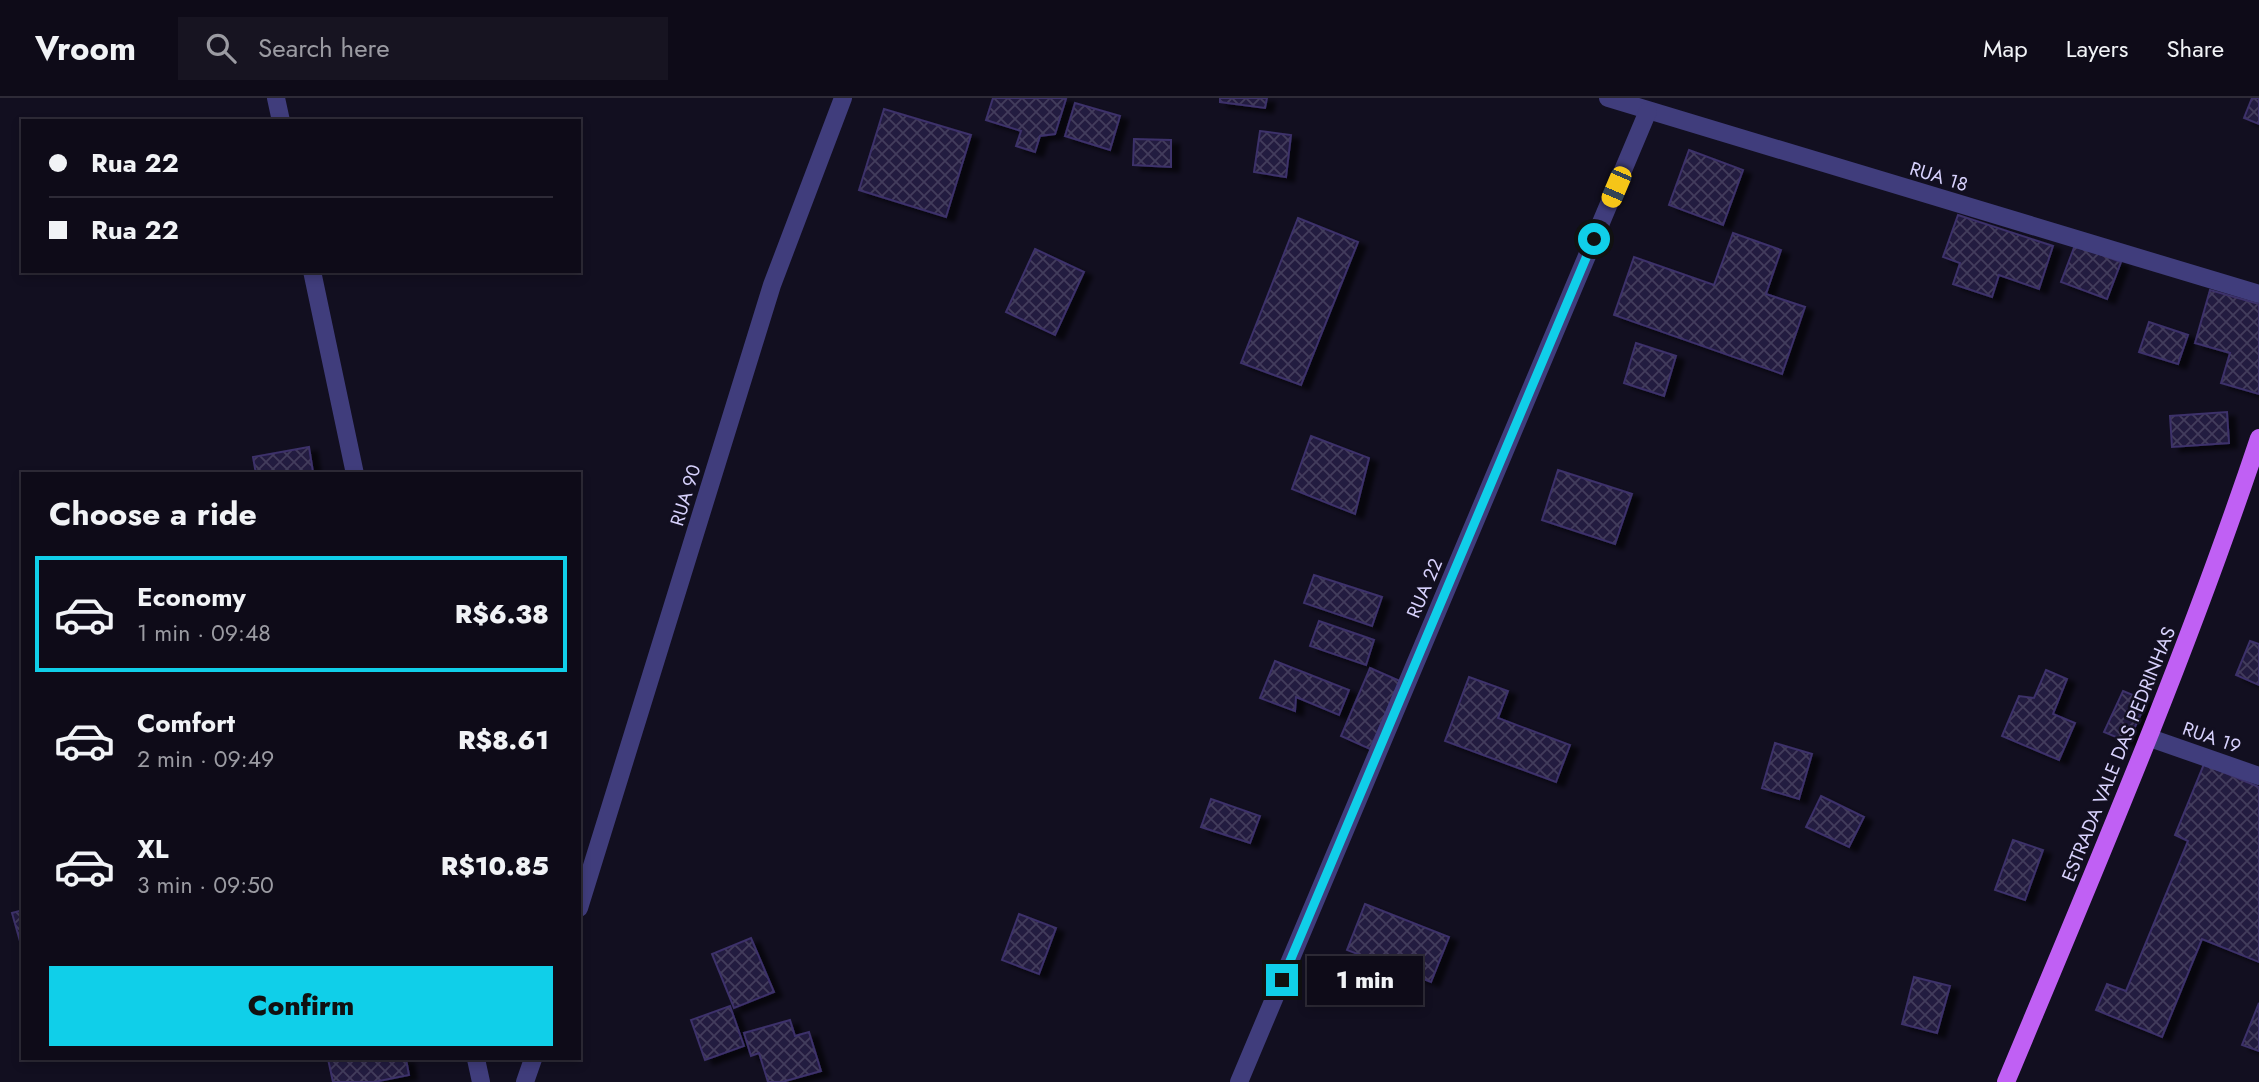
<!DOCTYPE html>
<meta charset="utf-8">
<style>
body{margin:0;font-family:Jost,sans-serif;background:#171421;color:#f1f3f6;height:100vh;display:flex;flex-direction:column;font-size:26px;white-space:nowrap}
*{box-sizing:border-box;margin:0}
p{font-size:23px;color:#9b9ba2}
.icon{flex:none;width:38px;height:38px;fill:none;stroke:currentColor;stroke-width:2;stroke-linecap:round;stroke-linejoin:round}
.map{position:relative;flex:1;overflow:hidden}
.side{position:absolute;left:21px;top:374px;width:560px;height:588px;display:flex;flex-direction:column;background:#0e0b18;border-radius:0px;box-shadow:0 4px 10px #0003,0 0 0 2px #2e2b37}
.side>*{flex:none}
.hud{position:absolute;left:21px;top:21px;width:560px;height:154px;border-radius:0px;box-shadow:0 4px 10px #0003,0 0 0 2px #2e2b37;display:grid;align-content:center;height:154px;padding:0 28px;background:#0e0b18}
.end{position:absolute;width:32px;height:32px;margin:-16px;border:9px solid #10cfe9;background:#111;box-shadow:0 0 0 4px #111}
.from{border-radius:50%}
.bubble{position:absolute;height:49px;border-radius:0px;background:#0e0b18;box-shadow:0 4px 10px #0003,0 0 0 2px #2e2b37;font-size:23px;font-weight:800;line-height:49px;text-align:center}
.car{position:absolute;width:21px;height:42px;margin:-21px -10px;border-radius:9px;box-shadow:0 0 5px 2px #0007;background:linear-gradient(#f5c518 24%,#345 0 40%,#f5c518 0 76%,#345 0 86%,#f5c518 0)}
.hud b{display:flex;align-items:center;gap:24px;height:66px;font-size:26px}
.hud b+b{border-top:2px solid #2e2b37}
.hud i{width:18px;height:18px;background:#f1f3f6}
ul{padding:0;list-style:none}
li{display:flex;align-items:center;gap:21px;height:116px;margin:0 14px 10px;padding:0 14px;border:4px solid transparent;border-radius:0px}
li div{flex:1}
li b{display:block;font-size:26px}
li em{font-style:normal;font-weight:800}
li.on{border-color:#10cfe9}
li>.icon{width:63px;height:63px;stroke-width:1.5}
h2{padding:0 28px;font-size:32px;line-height:84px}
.primary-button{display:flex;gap:14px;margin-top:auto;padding:14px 28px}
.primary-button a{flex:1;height:80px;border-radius:0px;background:#10cfe9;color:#111;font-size:28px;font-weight:800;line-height:80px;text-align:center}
header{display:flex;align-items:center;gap:42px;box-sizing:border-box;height:98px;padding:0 35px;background:#0e0b18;border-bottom:2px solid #2e2b37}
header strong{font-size:33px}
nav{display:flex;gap:38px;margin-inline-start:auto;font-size:24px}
.search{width:490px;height:63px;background:#171421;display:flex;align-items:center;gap:18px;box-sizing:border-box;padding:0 24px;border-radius:0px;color:#9b9ba2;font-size:26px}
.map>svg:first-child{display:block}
.building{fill:url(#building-cross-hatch);stroke:#3c306a;stroke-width:2;filter:url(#shadow)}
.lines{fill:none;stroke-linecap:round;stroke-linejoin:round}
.minor{stroke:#403d7c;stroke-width:18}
.major{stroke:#c060f4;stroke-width:18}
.route{stroke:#10cfe9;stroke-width:9}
.labels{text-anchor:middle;stroke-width:5;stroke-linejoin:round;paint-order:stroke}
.street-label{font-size:19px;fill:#d7d1fc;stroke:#120f20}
</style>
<header>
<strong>Vroom</strong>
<div class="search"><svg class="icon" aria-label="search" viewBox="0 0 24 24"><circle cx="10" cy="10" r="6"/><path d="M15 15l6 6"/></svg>Search here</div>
<nav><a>Map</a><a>Layers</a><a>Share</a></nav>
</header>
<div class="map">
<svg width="2259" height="984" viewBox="0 0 2259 984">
<defs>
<pattern id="building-cross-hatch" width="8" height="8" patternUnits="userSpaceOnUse" patternTransform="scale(1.75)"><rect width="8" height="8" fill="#241c40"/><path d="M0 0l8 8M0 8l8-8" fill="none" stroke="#433c5c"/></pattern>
<filter id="shadow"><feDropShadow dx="8" dy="4.5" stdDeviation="2" flood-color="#0009"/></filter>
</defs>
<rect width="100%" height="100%" fill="#120f20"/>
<g class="building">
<polygon points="993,0 1062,0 1066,1 1055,36 1040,38 1035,54 1016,48 1021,33 986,22"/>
<polygon points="1220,0 1267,0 1265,10 1220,4"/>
<polygon points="2252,0 2259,0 2259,26 2244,20"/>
<polygon points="1075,5 1120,18 1110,52 1065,38"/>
<polygon points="884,11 971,37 946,119 859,92"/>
<polygon points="1260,33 1291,37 1286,79 1254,74"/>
<polygon points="1134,41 1171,42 1171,69 1133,67"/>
<polygon points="1689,52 1743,72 1723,127 1669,107"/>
<polygon points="1958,117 2053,148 2039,191 1999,177 1992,199 1953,186 1960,165 1943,159"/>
<polygon points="1298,120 1358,144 1301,287 1241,265"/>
<polygon points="1733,135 1781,152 1766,196 1805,209 1782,276 1614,217 1634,159 1714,187"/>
<polygon points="2075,147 2121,164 2107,201 2061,184"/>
<polygon points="1035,151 1084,174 1055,237 1006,214"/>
<polygon points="2210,192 2259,206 2259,296 2221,285 2230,255 2195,245"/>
<polygon points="2149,224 2188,237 2178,266 2139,254"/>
<polygon points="1636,245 1676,258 1664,298 1624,285"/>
<polygon points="2227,314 2229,345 2172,349 2170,318"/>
<polygon points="1311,338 1369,360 1355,416 1292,391"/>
<polygon points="309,349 313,374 256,376 253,359"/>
<polygon points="1558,372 1632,396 1615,446 1542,422"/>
<polygon points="1314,477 1382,499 1372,528 1304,505"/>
<polygon points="1319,523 1374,542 1366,567 1310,548"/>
<polygon points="2250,543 2259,546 2259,587 2236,577"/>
<polygon points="1275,563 1349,592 1339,617 1296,599 1295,613 1260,600"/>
<polygon points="1370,570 1400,583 1370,651 1341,638"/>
<polygon points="2046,572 2067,581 2053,616 2075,625 2059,662 2002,638 2019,598 2034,600"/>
<polygon points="1469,579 1508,593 1498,620 1570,647 1556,684 1445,643"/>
<polygon points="2123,593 2147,603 2128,644 2104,634"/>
<polygon points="1775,645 1812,656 1799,701 1762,690"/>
<polygon points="2204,666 2259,689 2259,864 2202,841 2162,939 2096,912 2107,886 2126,893 2188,743 2175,737"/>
<polygon points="1821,698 1864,719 1849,749 1806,729"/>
<polygon points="1211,701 1260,718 1250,745 1201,729"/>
<polygon points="2013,742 2043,752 2025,802 1995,792"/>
<polygon points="1365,806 1449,839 1431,884 1347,852"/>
<polygon points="23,812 23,854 12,815"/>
<polygon points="1019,816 1056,830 1039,876 1002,862"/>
<polygon points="751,840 774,894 734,910 712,856"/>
<polygon points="1914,879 1950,888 1937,935 1902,926"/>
<polygon points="2259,905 2259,953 2242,947"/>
<polygon points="730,908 744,948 705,962 691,922"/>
<polygon points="790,922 795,938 809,934 821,973 782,984 768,984 759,955 751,958 744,935"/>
<polygon points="328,961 406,961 409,977 374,984 333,984"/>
</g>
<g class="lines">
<g class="minor">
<polyline points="276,0 281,23"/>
<polyline points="1608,0 2259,196"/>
<polyline points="312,173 355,376"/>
<polyline points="2150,640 2259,678"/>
<polyline points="579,810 772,187 843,0"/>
<polyline points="476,961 481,984"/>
<polyline points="525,984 533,961"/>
<polyline points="1239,984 1648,13"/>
</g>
<path class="major" d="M2006 984C2095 771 2186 559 2259 340"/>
</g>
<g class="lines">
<polyline class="route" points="1282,882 1594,141"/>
</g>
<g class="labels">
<g class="street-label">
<text transform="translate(1939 78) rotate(17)" y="7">RUA 18</text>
<text transform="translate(685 397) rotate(-73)" y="7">RUA 90</text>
<text transform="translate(1424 490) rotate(-67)" y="7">RUA 22</text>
<text transform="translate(2212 639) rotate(19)" y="7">RUA 19</text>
<text transform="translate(2118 656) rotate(-68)" y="7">ESTRADA VALE DAS PEDRINHAS</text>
</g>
</g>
</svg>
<i class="end from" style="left:1594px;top:141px"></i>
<i class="end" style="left:1282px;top:882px"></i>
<div class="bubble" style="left:1307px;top:858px;width:116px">1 min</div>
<i class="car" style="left:1616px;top:89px;rotate:203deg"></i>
<div class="hud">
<b><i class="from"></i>Rua 22</b>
<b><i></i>Rua 22</b>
</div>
<section class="side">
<h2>Choose a ride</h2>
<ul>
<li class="on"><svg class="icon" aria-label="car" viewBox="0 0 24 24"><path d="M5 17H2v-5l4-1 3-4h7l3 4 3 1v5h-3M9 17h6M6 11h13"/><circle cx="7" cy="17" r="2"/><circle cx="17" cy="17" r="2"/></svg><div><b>Economy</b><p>1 min · 09:48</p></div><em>R$6.38</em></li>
<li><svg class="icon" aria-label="car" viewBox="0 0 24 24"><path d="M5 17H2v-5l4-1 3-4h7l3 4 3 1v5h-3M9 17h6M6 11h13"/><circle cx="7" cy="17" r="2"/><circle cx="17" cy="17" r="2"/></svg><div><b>Comfort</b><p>2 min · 09:49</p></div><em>R$8.61</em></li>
<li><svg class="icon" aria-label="car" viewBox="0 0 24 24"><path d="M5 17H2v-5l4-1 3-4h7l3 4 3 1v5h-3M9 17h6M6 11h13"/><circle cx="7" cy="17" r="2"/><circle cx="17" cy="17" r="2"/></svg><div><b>XL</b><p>3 min · 09:50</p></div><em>R$10.85</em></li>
</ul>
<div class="primary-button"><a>Confirm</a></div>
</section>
</div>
